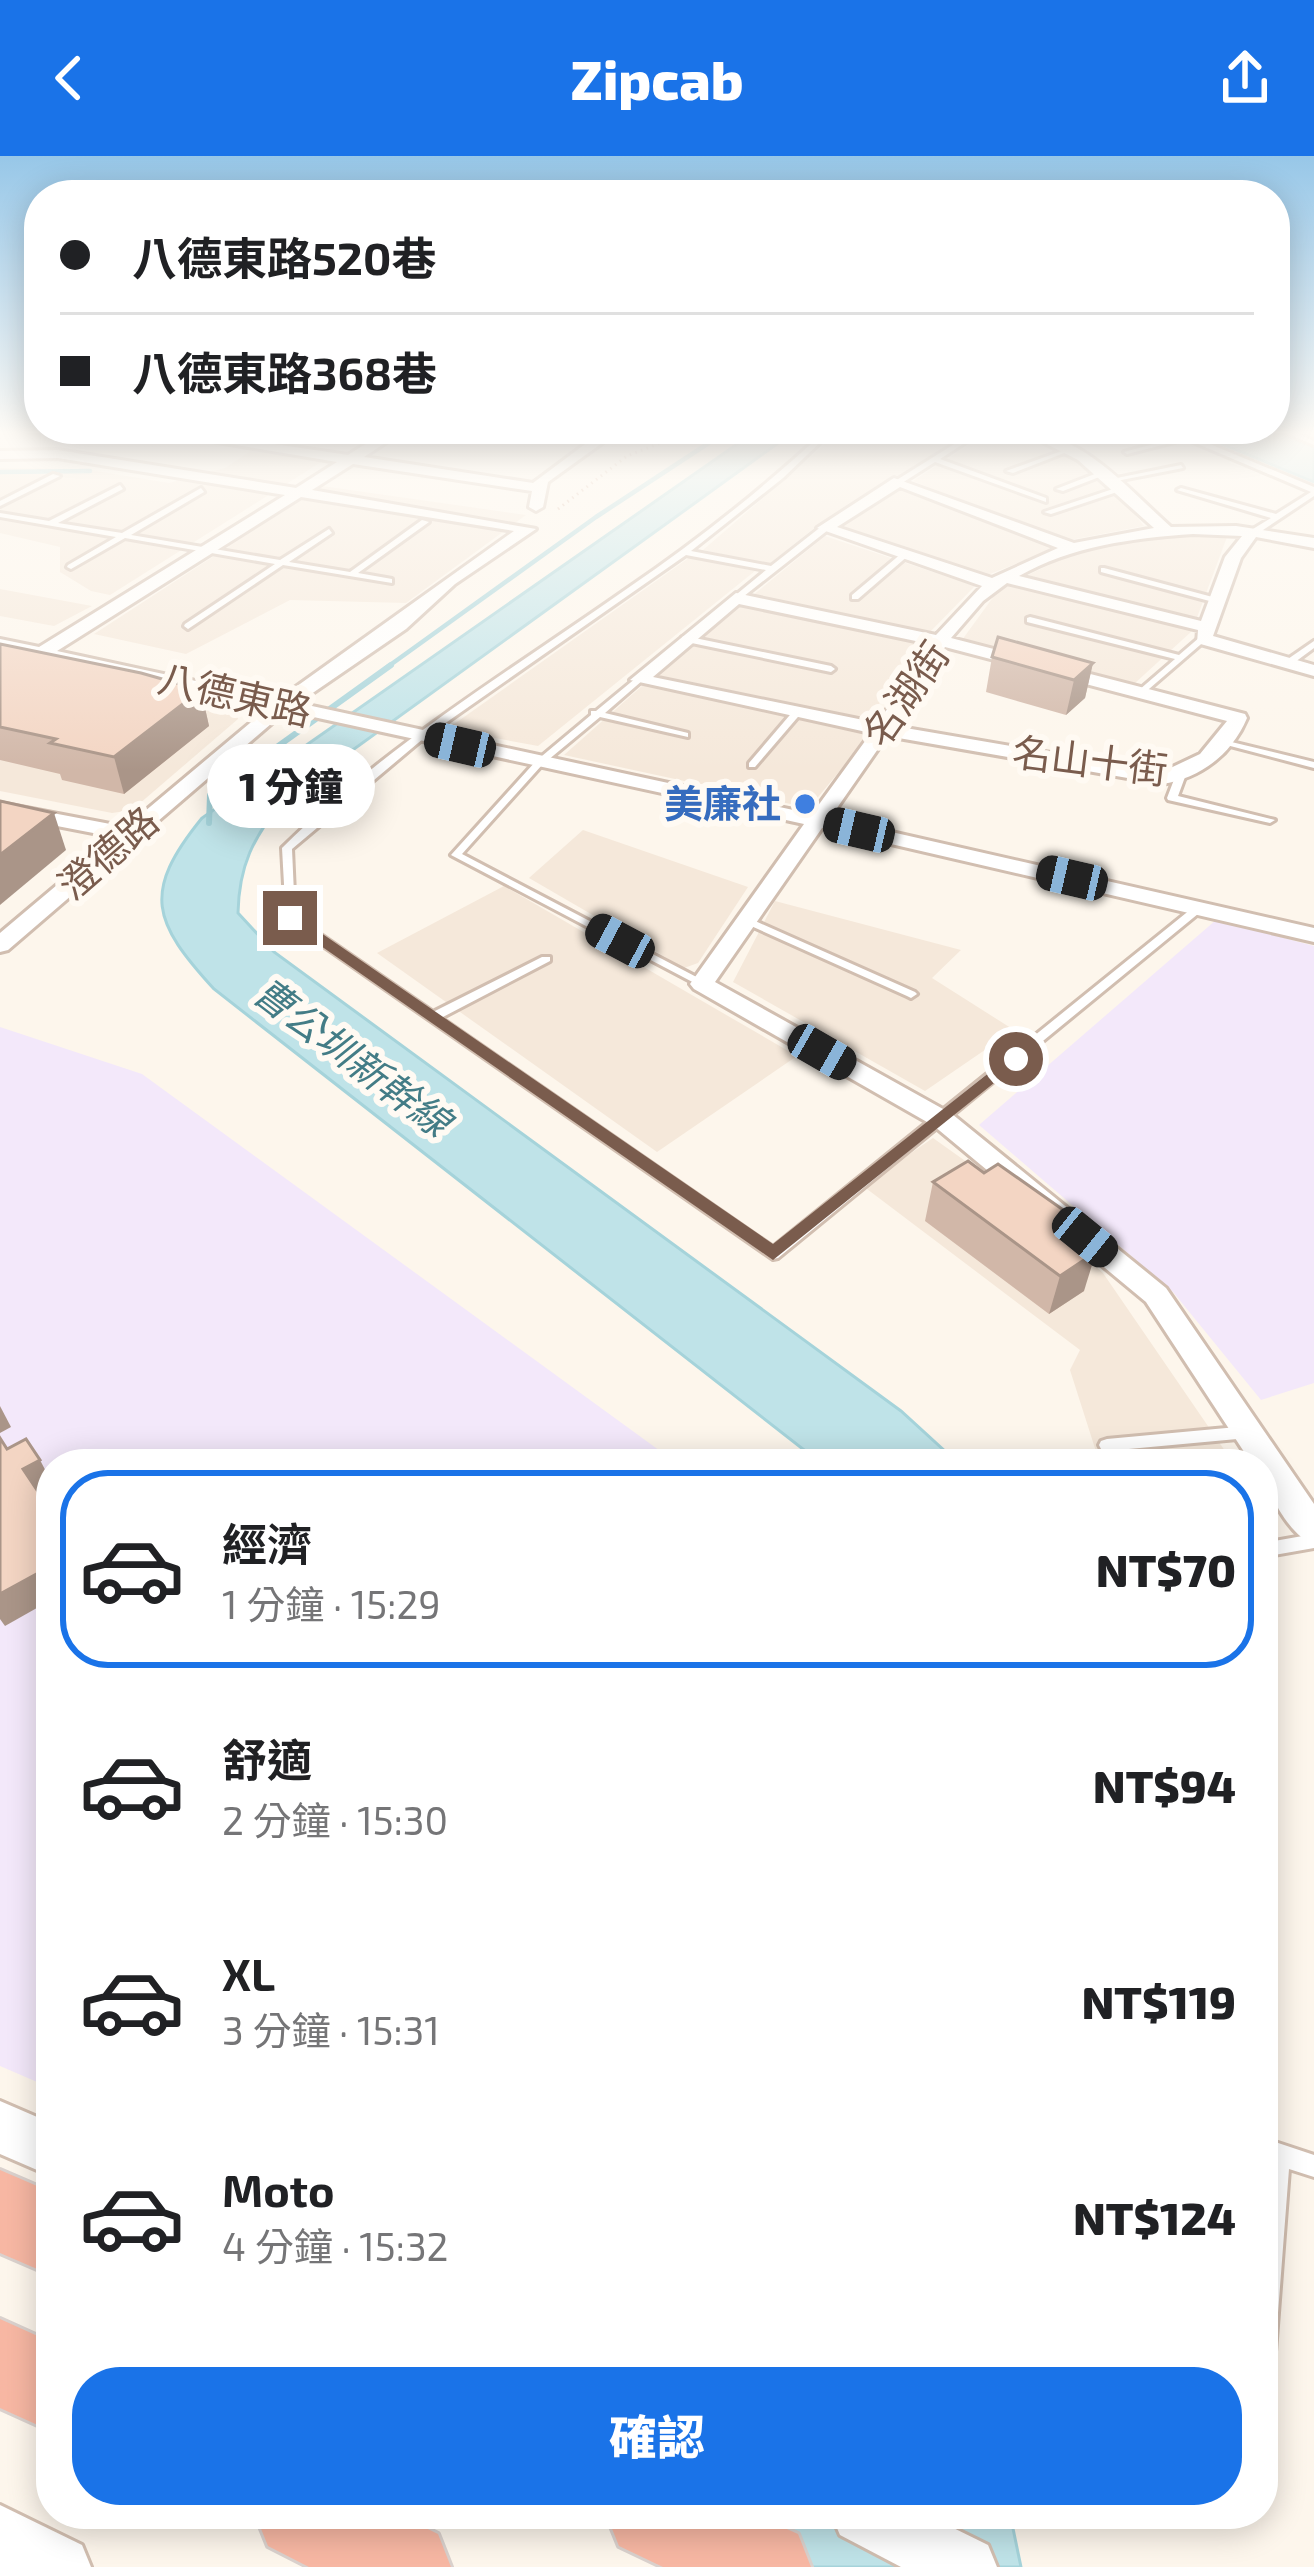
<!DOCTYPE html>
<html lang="zh-TW">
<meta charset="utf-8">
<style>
body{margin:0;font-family:"Exo 2","Noto Sans TC",sans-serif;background:#f6f6f6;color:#202124;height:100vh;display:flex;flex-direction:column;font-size:45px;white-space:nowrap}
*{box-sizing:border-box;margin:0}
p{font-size:39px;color:#757577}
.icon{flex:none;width:66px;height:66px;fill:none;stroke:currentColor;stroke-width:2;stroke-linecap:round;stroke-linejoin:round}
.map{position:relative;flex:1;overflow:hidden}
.details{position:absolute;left:36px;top:1293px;width:1242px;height:1080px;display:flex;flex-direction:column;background:#fff;border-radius:48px;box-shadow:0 6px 30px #0003}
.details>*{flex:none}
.top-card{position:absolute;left:24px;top:24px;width:1266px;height:264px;border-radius:48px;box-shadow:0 6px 30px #0003;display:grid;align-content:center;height:264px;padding:0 36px;background:#fff}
.end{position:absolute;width:54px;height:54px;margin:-27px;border:15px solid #7a5c4d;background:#fff;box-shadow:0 0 0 6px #fff}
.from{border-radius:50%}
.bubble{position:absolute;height:84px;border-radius:42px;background:#fff;box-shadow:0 6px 30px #0003;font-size:39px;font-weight:800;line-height:84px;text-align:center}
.car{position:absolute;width:36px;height:72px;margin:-36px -18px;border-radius:15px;box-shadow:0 0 9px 3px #0007;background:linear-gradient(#222 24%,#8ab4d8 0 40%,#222 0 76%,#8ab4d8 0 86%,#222 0)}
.top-card b{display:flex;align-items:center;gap:42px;height:114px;font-size:45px}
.top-card b+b{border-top:3px solid #e0e0e0}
.top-card i{width:30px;height:30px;background:#202124}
ul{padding:21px 0 0;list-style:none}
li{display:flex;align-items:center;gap:36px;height:198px;margin:0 24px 18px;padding:0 12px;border:6px solid transparent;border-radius:48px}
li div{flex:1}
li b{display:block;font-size:45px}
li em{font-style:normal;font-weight:800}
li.selected{border-color:#1a73e8}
li>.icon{width:108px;height:108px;stroke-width:1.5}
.action{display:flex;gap:24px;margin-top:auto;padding:24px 36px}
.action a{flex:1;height:138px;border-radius:48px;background:#1a73e8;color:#fff;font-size:48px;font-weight:800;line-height:138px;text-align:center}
header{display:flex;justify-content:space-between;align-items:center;height:156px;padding:0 36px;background:#1a73e8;color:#fff;font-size:54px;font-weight:800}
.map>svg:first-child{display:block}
.residential{fill:#f5e8da}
.education{fill:#f3e8fa}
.water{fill:#bfe3e8;stroke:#a5d3da;stroke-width:3}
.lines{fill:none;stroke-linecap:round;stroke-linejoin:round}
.stream-far1{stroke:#a5d3da;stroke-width:4.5}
.stream{stroke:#a5d3da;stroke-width:6}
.service-casing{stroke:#d1beb0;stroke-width:6}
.minor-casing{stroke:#d1beb0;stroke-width:6}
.tertiary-casing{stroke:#d1beb0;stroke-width:6}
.motorway-casing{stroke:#dad1cd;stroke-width:6}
.path{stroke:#d9b8a5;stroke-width:3;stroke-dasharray:1.5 4.5;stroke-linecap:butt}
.service{fill:#fff;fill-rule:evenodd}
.minor{fill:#fff;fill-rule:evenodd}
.tertiary{fill:#fff;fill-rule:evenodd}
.motorway{fill:#f7b7a3;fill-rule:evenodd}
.wall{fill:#d1b7a8}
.shaded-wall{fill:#aa9588}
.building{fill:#f3d5c3;stroke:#aa9588;stroke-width:3}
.route{fill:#7a5c4d}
.shop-dot{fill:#3f7fe0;stroke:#fffaf3;stroke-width:4.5}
.labels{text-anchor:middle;stroke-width:12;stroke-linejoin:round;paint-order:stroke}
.far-street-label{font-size:39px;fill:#7a5c4d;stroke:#fffaf3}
.far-shop-label{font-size:39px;font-weight:bold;fill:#366cbe;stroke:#fffaf3;text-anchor:end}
.far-water-label{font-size:39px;font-style:italic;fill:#437c86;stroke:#fffaf3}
</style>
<header><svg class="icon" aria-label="back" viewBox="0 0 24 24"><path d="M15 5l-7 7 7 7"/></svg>Zipcab<svg class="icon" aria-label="share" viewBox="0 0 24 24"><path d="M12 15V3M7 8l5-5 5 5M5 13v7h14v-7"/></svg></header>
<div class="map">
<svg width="1314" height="2411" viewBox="0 0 1314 2411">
<rect width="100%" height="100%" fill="#fdf6ec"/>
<g class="residential">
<polygon points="838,277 968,277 813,373 769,408 703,394"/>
<polygon points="987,277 1021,277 1084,307 1112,330 1144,370 1065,385 913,325"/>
<polygon points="266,285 337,296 110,439 91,435 60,416 60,391 0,377 0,312 84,313 169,327 225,312"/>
<polygon points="322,330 526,359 406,447 290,444 186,498 94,478"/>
<polygon points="905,331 1058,391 985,420 838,373"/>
<polygon points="1174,379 1227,381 1192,475 1134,528 962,484 999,433 1076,396"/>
<polygon points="825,380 975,430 929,477 752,440"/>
<polygon points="690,401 755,415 538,590 447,573"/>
<polygon points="0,433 92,450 54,470 0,460"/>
<polygon points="740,446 923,488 868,563 656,519"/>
<polygon points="0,505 236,554 238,563 132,654 112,657 0,635"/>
<polygon points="643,529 872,576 809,652 564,599"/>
<polygon points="583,674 748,731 698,807 684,812 529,722"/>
<polygon points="504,730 797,900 657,996 377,797"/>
<polygon points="775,745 961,794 932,822 1014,874 925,935 733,826"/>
<polygon points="933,982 1027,1049 1103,1117 1234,1308 1100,1308 1070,1214 1080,1194 863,1030"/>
</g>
<g class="education">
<polygon points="1216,764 1314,790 1314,1227 1261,1244 1173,1136 979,969"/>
<polygon points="0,871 142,918 678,1308 51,1308 51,1932 0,1910"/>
</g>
<g class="water">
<path d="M753 277H792L282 645C253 683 239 709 238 757L274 796 901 1255 959 1308H822L214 833C153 766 141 737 202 662Z"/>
<polygon points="1195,277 1280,277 1314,291 1314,326"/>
<polygon points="735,2358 1010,2358 1021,2411 720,2411"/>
</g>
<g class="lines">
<g class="stream-far1">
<polyline points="0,316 90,315"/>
<polyline points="386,512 596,361 724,277"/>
</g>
<polyline class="stream" points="209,667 210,639 391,509"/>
<defs>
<g id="service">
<path d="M823 277H830L783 322 691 395 771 410 822 370H828V374L739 444 732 442 766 414 686 399 424 582 292 693 295 761 433 856 542 801H550V805L441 862 773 1091 1196 749H1204V753L778 1102 773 1103 286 764 282 692C385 590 510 515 628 432 697 385 761 334 823 277Z"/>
<polygon points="972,277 980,277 940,303 1046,342 1046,346 935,306 902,327 895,325"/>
<polygon points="1174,277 1183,277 1314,331 1314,340 1254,380 1248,380 1248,376 1271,362 1177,334 1181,332 1276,358 1311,336 1186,283 1127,298 1124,296 1180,281"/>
<polygon points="1286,277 1296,277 1314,285 1314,289"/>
<polygon points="1067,293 1072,294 1013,317 1006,315"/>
<polygon points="1181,309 1183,312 1111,326 1107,324"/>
<polygon points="1100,316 1107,318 1063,335 1056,333"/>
<polygon points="53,318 60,320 0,350 0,345"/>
<polygon points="120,329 123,333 58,367 122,377 201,332 204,336 131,379 280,404 329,373 332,377 289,406 350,416 422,364 429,366 358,417 392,423 392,427 283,409 188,473 184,470 185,468 275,408 125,382 71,413 67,411 68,409 116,381 0,361 0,357 49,365"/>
<polygon points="1119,331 1126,333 1051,358 1044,356"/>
<polygon points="902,397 909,399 858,443 852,443 852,439"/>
<polygon points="1104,412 1220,443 1221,445 1217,447 1101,416 1101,412"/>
<polygon points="1030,461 1179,499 1200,481 1207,483 1142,539 1137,536 1139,534 1175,503 1027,466 1027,462"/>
<polygon points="685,480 831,510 835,513 831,516 682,485 682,481"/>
<polygon points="1314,485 1314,492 1291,509 1285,509 1285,505"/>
<polygon points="636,522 643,524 605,557 688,577 688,581 600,561 542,609 462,698 706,826 708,828 702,831 451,699 536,605 591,559 591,555 596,555"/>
<polygon points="795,553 803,555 755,611 749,611 749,607"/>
<polygon points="1219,583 1314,606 1314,612 1219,587"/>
<polygon points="1180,618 1185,621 1178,640 1275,664 1270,667 1168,644 1167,642 1175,621"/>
<polygon points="744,760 915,836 917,838 911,842 907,840 740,765 740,761"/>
<polygon points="1248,1270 1254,1272 1256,1276 1254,1280 1248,1282 1107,1295 1101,1293 1099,1289 1101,1285 1107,1283"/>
<polygon points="1314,1378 1314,1392 1263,1401 1263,1387"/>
<polygon points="1263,1982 1314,1999 1314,2021 1289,2013 1275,2196 1271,2204 1263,2208 1263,2058 1268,2006 1263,2004"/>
</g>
<path id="minor" d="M165 277H201L348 299 383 277H400L364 301 533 327 600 277H616L548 326 543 351 536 355 529 351 532 335 353 308 312 334 536 373 455 428 406 473 298 547 812 658 871 577 630 524 736 437 936 479 982 430 817 372 894 322 1074 387 1154 372 1078 304 1025 277C1083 277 1130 335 1171 371L1236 370 1314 382V392L1256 381 1241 402 1213 480 1314 509V520L1197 487 1198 474 1007 427 983 445 951 482 1245 558 1247 562C1232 598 1201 622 1162 628L887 580 830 662 1314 772V786L822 672 715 826 952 958 1166 1132 1314 1348V1389C1290 1380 1263 1333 1263 1308H1252L1146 1146 934 970 694 833 690 828 804 668 286 555 8 794 0 796V777L114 681 0 659V647L126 671 268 552 0 493V483L39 491 285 339 58 302 0 303V295L58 294 296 332 337 306ZM900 331 1058 392 992 422 837 371ZM301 341 514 375 279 543 57 495ZM1193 378 1242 380 1225 401 1201 465 1019 420C1072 390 1133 382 1193 378ZM739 448 930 488 878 567 653 521ZM945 491 1227 565 1200 598 1162 616 894 570Z"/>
<g id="tertiary">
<polygon points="0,1945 51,1967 51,2020 0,1998"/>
<polygon points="0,2349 82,2389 91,2411 0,2411"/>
<polygon points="831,2358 925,2358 988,2389 997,2411 901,2411 840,2379"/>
</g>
<g id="motorway">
<polygon points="0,2014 51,2036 51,2119 0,2097"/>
<polygon points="0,2163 51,2186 51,2275 0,2252"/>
<polygon points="255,2358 397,2358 438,2378 451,2411 309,2411 268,2390"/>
<polygon points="606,2358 753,2358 798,2378 811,2411 663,2411 619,2390"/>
</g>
</defs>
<use href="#service" class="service-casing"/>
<use href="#minor" class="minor-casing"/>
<use href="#tertiary" class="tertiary-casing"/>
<use href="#motorway" class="motorway-casing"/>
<polyline class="path" points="558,353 627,300 686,277"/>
<use href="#service" class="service"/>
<use href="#minor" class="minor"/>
<use href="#tertiary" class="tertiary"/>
<use href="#motorway" class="motorway"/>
</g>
<g class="wall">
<polygon points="0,488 201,534 209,570 124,638 62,624 60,618 0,604"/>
<polygon points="992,501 1093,507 1085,542 1066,559 986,536"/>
<polygon points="984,1017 1086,1070 1081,1085 1084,1135 1049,1158 925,1065 933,1026"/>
</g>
<g class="shaded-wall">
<polygon points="1093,507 1085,542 1066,559 1074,524"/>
<polygon points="201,534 209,570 124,638 114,601"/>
<polygon points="54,657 66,694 0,749 0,699"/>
<polygon points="1086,1070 1074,1110 1073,1079"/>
<polygon points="1096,1096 1084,1135 1049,1158 1060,1120"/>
<polygon points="0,1250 11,1271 0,1277"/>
<polygon points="40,1304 51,1325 51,1332 37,1340 23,1313"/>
<polygon points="51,1410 51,1444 5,1470 0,1463 0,1438"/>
</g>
<g class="building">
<polygon points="998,481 1093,507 1074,524 992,501"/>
<polygon points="0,488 141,517 201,534 114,601 50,587 56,583 0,571"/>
<polygon points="0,645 54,657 0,699"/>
<polygon points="968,1005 984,1017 998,1008 1086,1070 1073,1079 1096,1096 1060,1120 933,1026"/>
<polygon points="0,1282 7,1293 26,1283 40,1304 23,1313 51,1355 51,1410 0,1438"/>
</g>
<linearGradient id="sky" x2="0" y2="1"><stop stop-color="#97c7e8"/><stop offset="0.45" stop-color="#fefbf6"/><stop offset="1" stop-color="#fefbf6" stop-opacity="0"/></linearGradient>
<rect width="1314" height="615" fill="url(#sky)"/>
<polygon class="route" points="285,759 295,759 773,1088 1010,900 1024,903 773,1104 285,765"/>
<circle class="shop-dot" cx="805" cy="648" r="12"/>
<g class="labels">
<g class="far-street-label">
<text transform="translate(906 538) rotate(-55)" y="14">名湖街</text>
<text transform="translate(235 539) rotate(13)" y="14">八德東路</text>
<text transform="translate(1090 605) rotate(7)" y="14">名山十街</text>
<text transform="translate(108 697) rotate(-41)" y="14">澄德路</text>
</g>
<g class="far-shop-label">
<text x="781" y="662">美廉社</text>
</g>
<g class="far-water-label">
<text transform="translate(352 901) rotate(37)" y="14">曹公圳新幹線</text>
</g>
</g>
</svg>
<i class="end from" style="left:1016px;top:903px"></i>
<i class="end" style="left:290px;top:762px"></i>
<div class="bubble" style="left:207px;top:588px;width:168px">1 分鐘</div>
<i class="car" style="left:460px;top:589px;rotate:283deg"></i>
<i class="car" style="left:859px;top:674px;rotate:283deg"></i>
<i class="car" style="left:1072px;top:722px;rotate:283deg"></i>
<i class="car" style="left:620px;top:785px;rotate:298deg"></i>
<i class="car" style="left:822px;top:896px;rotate:120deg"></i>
<i class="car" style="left:1085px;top:1081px;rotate:129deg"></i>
<div class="top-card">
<b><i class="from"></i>八德東路520巷</b>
<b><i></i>八德東路368巷</b>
</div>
<section class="details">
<ul>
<li class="selected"><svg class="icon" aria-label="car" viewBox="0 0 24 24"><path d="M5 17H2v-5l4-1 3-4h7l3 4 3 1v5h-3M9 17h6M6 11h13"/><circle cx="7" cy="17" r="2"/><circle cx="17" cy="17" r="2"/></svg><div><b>經濟</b><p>1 分鐘 · 15:29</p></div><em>NT$70</em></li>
<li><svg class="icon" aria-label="car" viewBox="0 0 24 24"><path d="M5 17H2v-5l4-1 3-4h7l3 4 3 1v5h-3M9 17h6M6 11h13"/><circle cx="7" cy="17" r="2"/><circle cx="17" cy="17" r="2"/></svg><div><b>舒適</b><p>2 分鐘 · 15:30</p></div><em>NT$94</em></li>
<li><svg class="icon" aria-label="car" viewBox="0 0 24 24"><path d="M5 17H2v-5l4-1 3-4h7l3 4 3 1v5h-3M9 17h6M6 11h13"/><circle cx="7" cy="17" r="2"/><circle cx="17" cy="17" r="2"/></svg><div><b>XL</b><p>3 分鐘 · 15:31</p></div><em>NT$119</em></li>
<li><svg class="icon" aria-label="car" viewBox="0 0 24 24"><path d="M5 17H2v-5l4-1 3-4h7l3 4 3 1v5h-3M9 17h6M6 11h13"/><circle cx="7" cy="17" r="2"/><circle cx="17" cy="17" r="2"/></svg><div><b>Moto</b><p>4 分鐘 · 15:32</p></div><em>NT$124</em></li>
</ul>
<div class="action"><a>確認</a></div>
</section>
</div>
